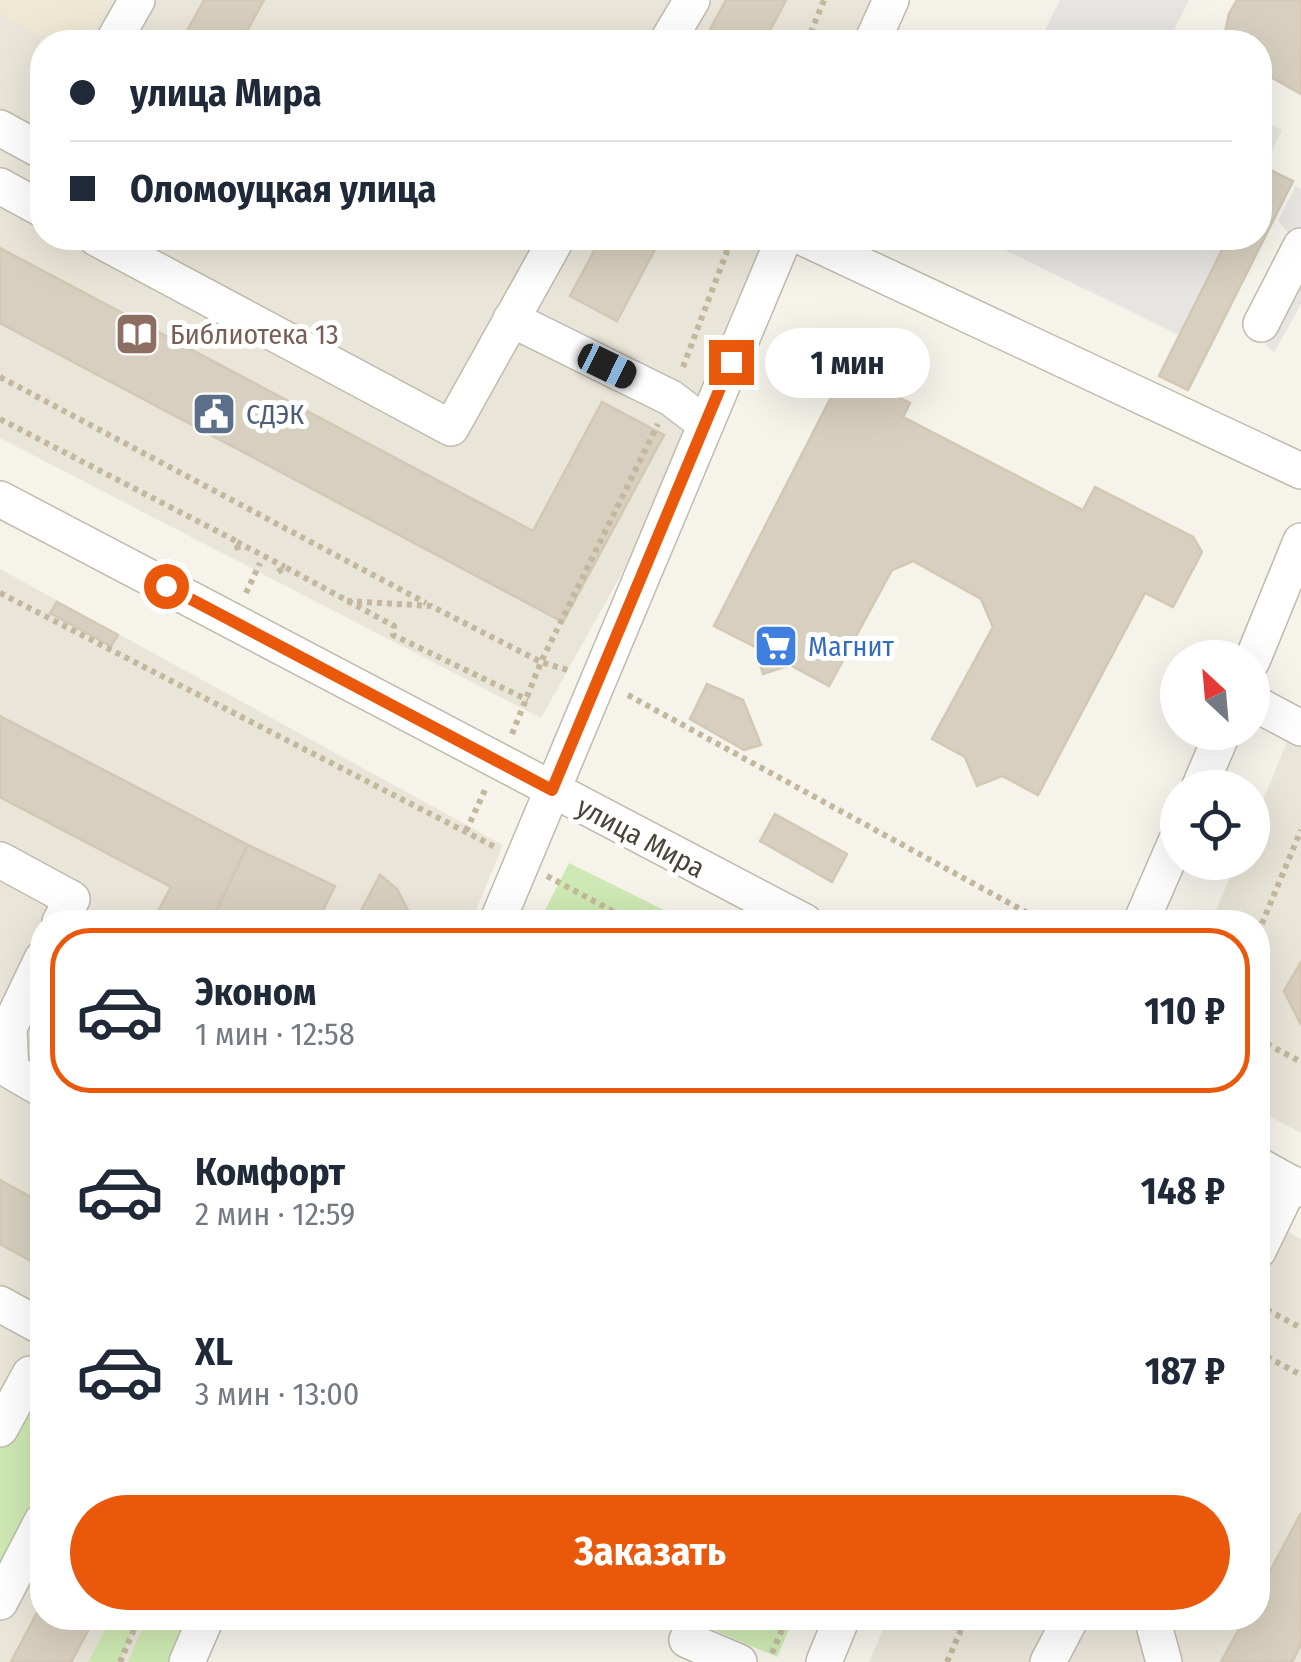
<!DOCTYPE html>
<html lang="ru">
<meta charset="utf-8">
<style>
body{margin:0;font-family:"Fira Sans Condensed",sans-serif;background:#f6f6f7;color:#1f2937;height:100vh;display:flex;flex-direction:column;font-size:38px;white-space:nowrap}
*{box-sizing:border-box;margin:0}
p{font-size:32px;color:#747a83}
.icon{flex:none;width:55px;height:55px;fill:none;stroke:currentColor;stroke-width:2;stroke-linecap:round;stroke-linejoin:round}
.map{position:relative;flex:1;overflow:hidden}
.sheet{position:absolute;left:30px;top:910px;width:1240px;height:720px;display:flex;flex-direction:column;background:#fff;border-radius:40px;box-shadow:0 10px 40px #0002}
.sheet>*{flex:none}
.top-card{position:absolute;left:30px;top:30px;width:1242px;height:220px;border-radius:40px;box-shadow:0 10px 40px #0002;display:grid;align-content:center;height:220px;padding:0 40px;background:#fff}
.needle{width:65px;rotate:334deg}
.fabs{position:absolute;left:1160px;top:640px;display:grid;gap:20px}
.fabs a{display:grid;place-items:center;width:110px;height:110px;border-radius:50%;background:#fff;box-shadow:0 10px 40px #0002;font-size:50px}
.end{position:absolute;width:45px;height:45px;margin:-22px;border:12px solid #ea580c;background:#fff;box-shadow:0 0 0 5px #fff}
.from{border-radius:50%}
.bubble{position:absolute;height:70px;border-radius:35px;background:#fff;box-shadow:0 10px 40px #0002;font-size:32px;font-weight:700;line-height:70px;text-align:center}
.car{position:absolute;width:30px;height:60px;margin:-30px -15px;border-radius:12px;box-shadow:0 0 8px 2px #0007;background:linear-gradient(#222 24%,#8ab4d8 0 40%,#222 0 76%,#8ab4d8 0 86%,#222 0)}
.top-card b{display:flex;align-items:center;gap:35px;height:95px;font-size:38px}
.top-card b+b{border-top:2px solid #e0e1e3}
.top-card i{width:25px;height:25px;background:#1f2937}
ul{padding:18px 0 0;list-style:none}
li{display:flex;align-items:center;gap:30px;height:165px;margin:0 20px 15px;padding:0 20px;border:5px solid transparent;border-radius:40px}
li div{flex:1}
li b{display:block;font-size:38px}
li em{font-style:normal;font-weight:700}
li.current{border-color:#ea580c}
li>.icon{width:90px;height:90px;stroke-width:1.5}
.cta{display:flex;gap:20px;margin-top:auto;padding:20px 40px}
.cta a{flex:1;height:115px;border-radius:60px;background:#ea580c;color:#fff;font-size:40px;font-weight:700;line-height:115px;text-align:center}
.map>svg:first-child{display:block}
.residential{fill:#e9e5d8}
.education{fill:#eee8d4}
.green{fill:#cee9b3}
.parking{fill:#e7e5e2}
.building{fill:#d7cfbf;stroke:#d2c8b3;stroke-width:2.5}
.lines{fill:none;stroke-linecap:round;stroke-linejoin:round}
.minor-casing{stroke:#c1bbad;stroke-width:38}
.path{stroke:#c3b89e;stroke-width:6;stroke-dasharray:5 5;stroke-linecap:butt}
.minor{stroke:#fff;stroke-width:35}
.route{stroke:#ea580c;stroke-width:12}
.labels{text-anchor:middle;stroke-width:10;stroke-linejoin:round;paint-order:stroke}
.education-label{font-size:28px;fill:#785e54;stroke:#fff;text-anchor:start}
.service-label{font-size:28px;fill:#4e5e75;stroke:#fff;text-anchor:start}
.shop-label{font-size:28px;fill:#366cbe;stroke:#fff;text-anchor:start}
.street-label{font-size:28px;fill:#4a4438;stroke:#fff}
</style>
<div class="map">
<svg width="1301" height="1662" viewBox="0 0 1301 1662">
<rect width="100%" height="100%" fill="#f5f3ea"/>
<g class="residential">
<polygon points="0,0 891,0 872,42 42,42 42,238 784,238 705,424 541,718 0,438"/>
<polygon points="0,569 503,845 471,922 42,922 42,1618 182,1618 163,1662 0,1662"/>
<polygon points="1301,708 1301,1133 1258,1110 1258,922 1211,922 1236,863 1252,862 1253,824"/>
<polygon points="1258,1215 1301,1239 1301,1662 869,1662 888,1618 1258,1618"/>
</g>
<polygon class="education" points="0,0 111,0 88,42 54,42 0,14"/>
<g class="green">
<polygon points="569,863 688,922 539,922"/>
<polygon points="33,1389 42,1394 42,1488 0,1564 0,1449"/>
<polygon points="112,1618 139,1618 119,1662 88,1662"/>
<polygon points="147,1618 192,1618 173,1662 128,1662"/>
<polygon points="695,1618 794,1618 777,1657 693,1621"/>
</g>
<g class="parking">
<polygon points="1060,0 1189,0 1168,42 1039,42"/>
<polygon points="1260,119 1282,130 1260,176"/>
<polygon points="1296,186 1301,189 1301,304 1274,353 1244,320 1290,235 1278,221"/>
<polygon points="980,238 1229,238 1181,336"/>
</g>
<g class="building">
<polygon points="204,0 264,0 241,42 181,42"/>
<polygon points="726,0 786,0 764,42 703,42"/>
<polygon points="1237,0 1301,0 1301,94 1260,71 1260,42 1223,42 1229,14"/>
<polygon points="1264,167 1293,181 1188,390 1159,376 1228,238 1260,238 1260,175"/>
<polygon points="601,238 661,238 617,321 570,296"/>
<polygon points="0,248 533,531 602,402 664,435 563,622 0,323"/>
<polygon points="845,370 910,403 903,417 1083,510 1095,487 1193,537 1202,552 1173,607 1145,593 1038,795 1002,776 977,786 965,757 932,739 993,627 981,599 913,561 892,570 829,686 790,665 763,674 755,647 714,626"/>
<polygon points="57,602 118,635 111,646 50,613"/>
<polygon points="707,684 743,700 761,745 744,750 690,719"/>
<polygon points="0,716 248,845 211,922 152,922 171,887 0,797"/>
<polygon points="775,814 847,854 832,882 760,841"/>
<polygon points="248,845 335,886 317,922 211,922"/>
<polygon points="380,875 397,889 414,922 355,922"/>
<polygon points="1301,962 1301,1025 1284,991"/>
<polygon points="0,1180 42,1203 42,1267 0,1244"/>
<polygon points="1301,1513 1301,1645 1292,1662 1221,1662 1245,1618 1258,1618 1258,1594"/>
<polygon points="42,1603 42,1618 95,1618 71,1662 11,1662"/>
</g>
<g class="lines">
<defs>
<g id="minor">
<polyline points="113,42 137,0"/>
<polyline points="667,42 692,0"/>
<polyline points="872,42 891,0"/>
<polyline points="0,128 42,151"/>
<polyline points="0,186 42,209"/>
<polyline points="96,238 451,428 557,238"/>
<polyline points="804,238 1301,471"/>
<polyline points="511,319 671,398 705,424"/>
<polyline points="1261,324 1301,246"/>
<polyline points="0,499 805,922"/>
<polyline points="1252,661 1301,541"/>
<polyline points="1252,702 1301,728"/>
<polyline points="1199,788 1223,732"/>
<polyline points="0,860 72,899 60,922"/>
<polyline points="497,922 784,238"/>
<polyline points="1141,922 1178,837"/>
<polyline points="42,959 9,1028 11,1071 42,1089"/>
<polyline points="1258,1165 1301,1189"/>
<polyline points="1258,1251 1291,1183"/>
<polyline points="0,1304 42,1327"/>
<polyline points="0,1429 30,1374 42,1381"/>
<polyline points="0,1602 42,1521"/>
<polyline points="1152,1618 1164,1662"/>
<polyline points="687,1640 739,1662"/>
<polyline points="187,1662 206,1618"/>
<polyline points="824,1662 842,1618"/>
<polyline points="1048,1662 1071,1618"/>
</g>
</defs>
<use href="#minor" class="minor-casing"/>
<g class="path">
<polyline points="807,42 824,0"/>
<polyline points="683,367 732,238"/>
<polyline points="0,377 426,603"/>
<polyline points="0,419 236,541 238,551"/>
<polyline points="237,542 285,567"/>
<polyline points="278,572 285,567 394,626 393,635 528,700"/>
<polyline points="0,593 497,848"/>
<polyline points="246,593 260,563"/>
<polyline points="347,601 431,606 541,662 571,671"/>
<polyline points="628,695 1044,922"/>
<polyline points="512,734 541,662 658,424"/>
<polyline points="466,831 485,790"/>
<polyline points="547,876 633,922"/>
<polyline points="1258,933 1301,830"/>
<polyline points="1258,1039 1301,1062"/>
<polyline points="1258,1305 1301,1328"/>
<polyline points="1258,1352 1301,1375"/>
<polyline points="772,1653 787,1618"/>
<polyline points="120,1662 139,1618"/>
<polyline points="947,1662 966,1618"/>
</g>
<use href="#minor" class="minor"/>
</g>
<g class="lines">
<polyline class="route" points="166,586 552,790 731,362"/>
</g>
<defs>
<symbol id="library-square" viewBox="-11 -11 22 22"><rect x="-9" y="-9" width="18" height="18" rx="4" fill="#8d6e63" stroke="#fff"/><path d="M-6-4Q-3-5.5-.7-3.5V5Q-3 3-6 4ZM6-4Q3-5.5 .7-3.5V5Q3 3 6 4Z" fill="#fff"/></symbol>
<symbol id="civic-square" viewBox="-11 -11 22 22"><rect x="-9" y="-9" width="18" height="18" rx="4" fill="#5c6f8a" stroke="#fff"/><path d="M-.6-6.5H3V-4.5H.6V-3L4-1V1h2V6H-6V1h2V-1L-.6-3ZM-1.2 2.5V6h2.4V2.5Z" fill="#fff"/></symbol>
<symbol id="supermarket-square" viewBox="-11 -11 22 22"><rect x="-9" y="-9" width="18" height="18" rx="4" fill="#3f7fe0" stroke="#fff"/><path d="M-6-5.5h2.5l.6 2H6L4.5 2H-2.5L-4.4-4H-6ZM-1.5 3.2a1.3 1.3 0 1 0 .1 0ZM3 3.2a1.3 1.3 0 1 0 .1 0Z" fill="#fff"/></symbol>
</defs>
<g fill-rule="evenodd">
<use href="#library-square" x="112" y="309" width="50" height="50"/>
<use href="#civic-square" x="189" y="389" width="50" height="50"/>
<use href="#supermarket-square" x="751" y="621" width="50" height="50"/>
</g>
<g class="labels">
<g class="education-label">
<text x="170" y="344">Библиотека 13</text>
</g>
<g class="service-label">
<text x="246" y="424">СДЭК</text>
</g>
<g class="shop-label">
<text x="808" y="656">Магнит</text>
</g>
<g class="street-label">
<text transform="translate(641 837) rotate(28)" y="10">улица Мира</text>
</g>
</g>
</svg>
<div class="fabs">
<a><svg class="needle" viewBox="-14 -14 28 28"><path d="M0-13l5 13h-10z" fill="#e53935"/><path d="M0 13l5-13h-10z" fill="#747a83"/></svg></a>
<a><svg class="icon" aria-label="locate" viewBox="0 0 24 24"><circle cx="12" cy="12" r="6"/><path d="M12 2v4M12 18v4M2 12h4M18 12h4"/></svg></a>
</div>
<i class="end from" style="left:166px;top:586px"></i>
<i class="end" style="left:731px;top:362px"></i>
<div class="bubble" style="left:765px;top:328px;width:165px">1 мин</div>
<i class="car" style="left:607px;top:366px;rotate:116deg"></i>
<div class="top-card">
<b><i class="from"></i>улица Мира</b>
<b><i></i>Оломоуцкая улица</b>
</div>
<section class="sheet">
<ul>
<li class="current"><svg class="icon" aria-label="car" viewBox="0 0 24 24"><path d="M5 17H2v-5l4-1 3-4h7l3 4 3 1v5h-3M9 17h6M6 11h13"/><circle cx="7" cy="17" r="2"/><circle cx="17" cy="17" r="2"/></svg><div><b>Эконом</b><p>1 мин · 12:58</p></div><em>110 ₽</em></li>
<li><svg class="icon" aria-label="car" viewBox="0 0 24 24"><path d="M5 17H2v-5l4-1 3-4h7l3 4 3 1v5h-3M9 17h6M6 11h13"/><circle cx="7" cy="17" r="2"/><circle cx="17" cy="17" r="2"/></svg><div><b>Комфорт</b><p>2 мин · 12:59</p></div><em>148 ₽</em></li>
<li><svg class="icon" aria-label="car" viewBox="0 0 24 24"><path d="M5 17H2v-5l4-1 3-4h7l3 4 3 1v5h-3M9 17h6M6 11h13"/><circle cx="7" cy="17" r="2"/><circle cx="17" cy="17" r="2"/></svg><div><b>XL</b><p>3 мин · 13:00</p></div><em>187 ₽</em></li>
</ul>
<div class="cta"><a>Заказать</a></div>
</section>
</div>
